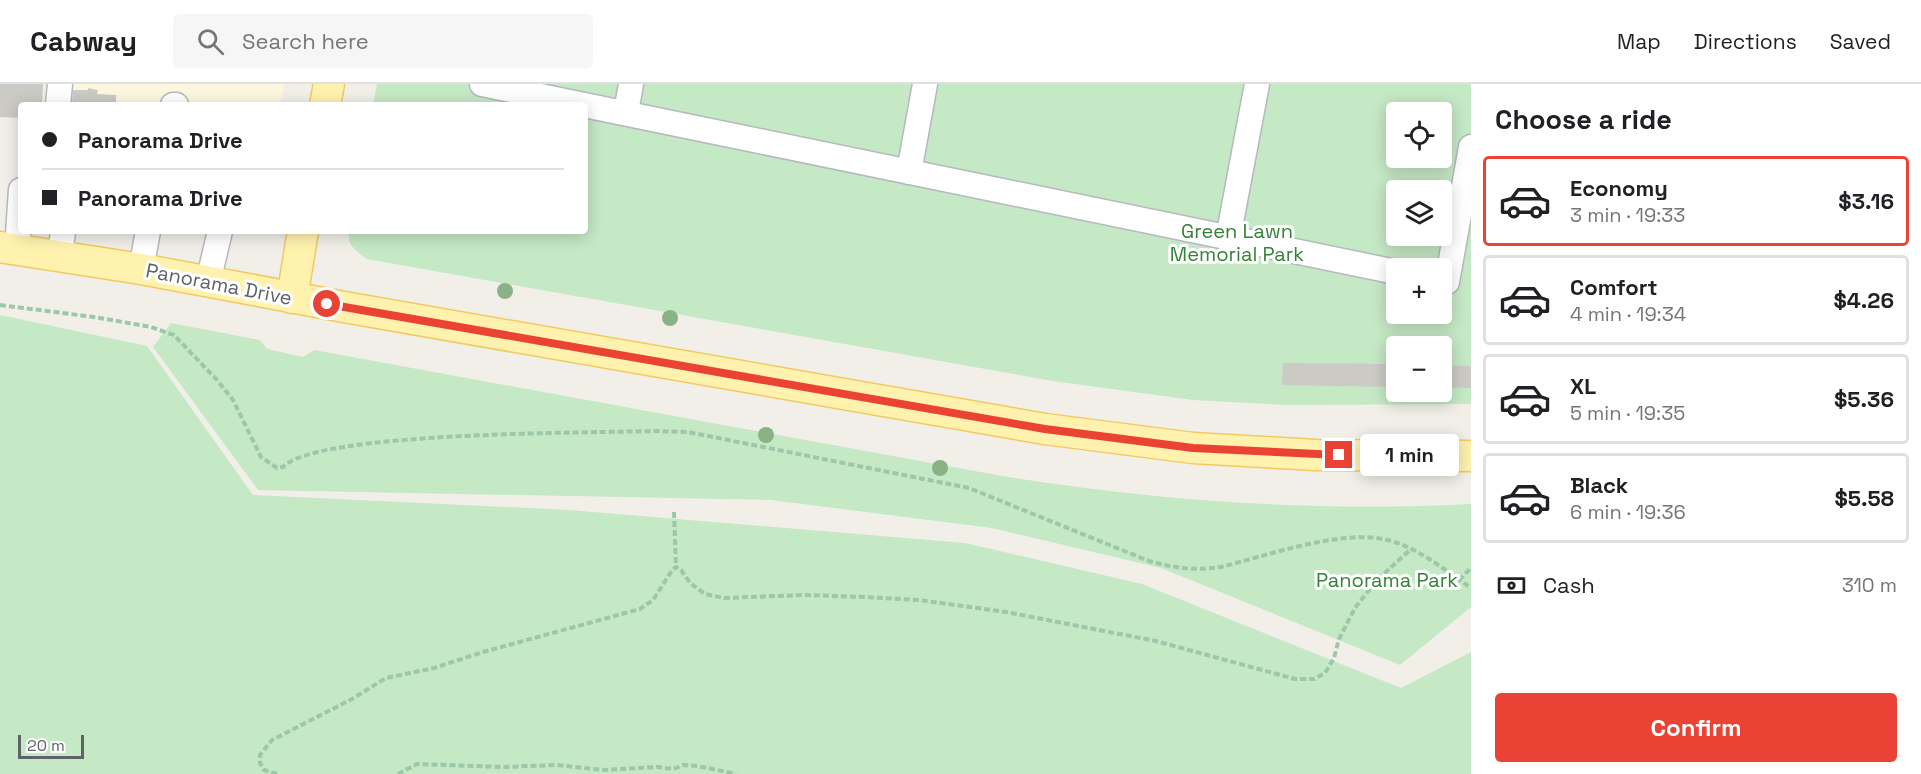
<!DOCTYPE html>
<meta charset="utf-8">
<style>
body{margin:0;font-family:"Space Grotesk",sans-serif;background:#f6f6f6;color:#202124;height:100vh;display:flex;flex-direction:column;font-size:22px;white-space:nowrap}
*{box-sizing:border-box;margin:0}
p{font-size:20px;color:#757577}
.icon{flex:none;width:33px;height:33px;fill:none;stroke:currentColor;stroke-width:2;stroke-linecap:round;stroke-linejoin:round}
.map{position:relative;flex:1;overflow:hidden}
.drawer{display:flex;flex-direction:column;background:#fff;width:450px}
.drawer>*{flex:none}
.guide{position:absolute;left:18px;top:18px;width:570px;height:132px;border-radius:6px;box-shadow:0 3px 15px #0003;display:grid;align-content:center;height:132px;padding:0 24px;background:#fff}
.buttons{position:absolute;left:1386px;top:18px;display:grid;gap:12px}
.buttons a{display:grid;place-items:center;width:66px;height:66px;border-radius:6px;background:#fff;box-shadow:0 3px 15px #0003;font-size:30px}
.scale{position:absolute;left:18px;bottom:15px;width:66px;box-sizing:border-box;padding-left:6px;border:3px solid #5f6368;border-top:0;font-size:16px;line-height:21px;white-space:nowrap;color:#5f6368;-webkit-text-stroke:4px #fff;paint-order:stroke}
.end{position:absolute;width:27px;height:27px;margin:-14px;border:8px solid #ea4335;background:#fff;box-shadow:0 0 0 3px #fff}
.from{border-radius:50%}
.bubble{position:absolute;height:42px;border-radius:6px;background:#fff;box-shadow:0 3px 15px #0003;font-size:20px;font-weight:700;line-height:42px;text-align:center}
.guide b{display:flex;align-items:center;gap:21px;height:57px;font-size:22px}
.guide b+b{border-top:2px solid #e0e0e0}
.guide i{width:15px;height:15px;background:#202124}
ul{padding:0;list-style:none}
li{display:flex;align-items:center;gap:18px;height:90px;margin:0 12px 9px;padding:0 12px;border:3px solid #e0e0e0;border-radius:6px}
li div{flex:1}
li b{display:block;font-size:22px}
li em{font-style:normal;font-weight:700}
li.active{border-color:#ea4335}
li>.icon{width:54px;height:54px;stroke-width:1.5}
h2{padding:0 24px;font-size:27px;line-height:72px}
.pay{display:flex;align-items:center;gap:15px;height:66px;padding:0 24px;font-size:22px}
.pay p{margin-inline-start:auto}
.button{display:flex;gap:12px;margin-top:auto;padding:12px 24px}
.button a{flex:1;height:69px;border-radius:6px;background:#ea4335;color:#fff;font-size:24px;font-weight:700;line-height:69px;text-align:center}
header{display:flex;align-items:center;gap:36px;box-sizing:border-box;height:84px;padding:0 30px;background:#fff;border-bottom:2px solid #e0e0e0}
header strong{font-size:28px}
nav{display:flex;gap:33px;margin-inline-start:auto;font-size:21px}
.search{width:420px;height:54px;background:#f6f6f6;display:flex;align-items:center;gap:15px;box-sizing:border-box;padding:0 21px;border-radius:6px;color:#757577;font-size:22px}
main{display:flex;flex:1;min-height:0}
.map>svg:first-child{display:block}
.commercial{fill:#fef7e0}
.green{fill:#c5e8c5;fill-rule:evenodd}
.building{fill:#cccac5}
.lines{fill:none;stroke-linecap:round;stroke-linejoin:round}
.minor-casing{stroke:#b5b8bc;stroke-width:27}
.major-casing{stroke:#f2c960;stroke-width:33}
.path{stroke:#9cc7a9;stroke-width:4;stroke-dasharray:6 3;stroke-linecap:butt}
.minor{stroke:#fff;stroke-width:24}
.major{stroke:#fff2af;stroke-width:30}
.tree{fill:#89b387}
.route{stroke:#ea4335;stroke-width:8}
.labels{text-anchor:middle;stroke-width:6;stroke-linejoin:round;paint-order:stroke}
.park-label{font-size:20px;fill:#348238;stroke:#fff}
.street-label{font-size:20px;fill:#5f6368;stroke:#fff}
</style>
<header>
<strong>Cabway</strong>
<div class="search"><svg class="icon" aria-label="search" viewBox="0 0 24 24"><circle cx="10" cy="10" r="6"/><path d="M15 15l6 6"/></svg>Search here</div>
<nav><a>Map</a><a>Directions</a><a>Saved</a></nav>
</header>
<main>
<div class="map">
<svg width="1471" height="690" viewBox="0 0 1471 690">
<rect width="100%" height="100%" fill="#f1efe8"/>
<polygon class="commercial" points="66,0 284,0 280,21 63,21"/>
<g class="green">
<path d="M377 0H1471V320L1287 321 1193 316 1053 297 367 175C357 168 346 161 349 147H585V21H373ZM1396 28H1442V74H1396ZM1396 106H1442V152H1396ZM1396 184H1442V230H1396ZM1396 262H1442V308H1396Z"/>
<polygon points="0,231 147,262 253,411 569,426 965,459 1142,500 1401,604 1471,568 1471,690 0,690"/>
<path d="M171 239 260 256 267 265 303 273 314 266 1002 392C1157 417 1313 428 1471 420V523L1400 581 1161 484 992 444 771 416 258 406 153 263Z"/>
</g>
<g class="building">
<polygon points="0,0 43,0 42,21 21,21 21,34 0,33"/>
<polygon points="88,4 98,6 97,10 116,11 116,21 72,21 73,6 88,6"/>
<polygon points="1283,279 1396,280 1396,303 1282,301"/>
<polygon points="1442,281 1471,282 1471,304 1442,303"/>
</g>
<g class="lines">
<defs>
<g id="minor">
<polyline points="482,0 1396,188"/>
<polyline points="58,21 60,0"/>
<polyline points="173,21 176,21"/>
<polyline points="626,28 631,0"/>
<polyline points="909,88 925,0"/>
<polyline points="1228,154 1257,0"/>
<polyline points="17,165 21,106"/>
<polyline points="60,172 63,147"/>
<polyline points="141,185 148,147"/>
<polyline points="1442,197 1447,198 1471,63"/>
<polyline points="208,198 220,147"/>
</g>
<g id="major">
<polyline points="325,21 329,0"/>
<polyline points="0,163 141,185 344,223 1045,345 1193,364 1316,371 1471,372"/>
<polyline points="292,214 303,147"/>
</g>
</defs>
<use href="#minor" class="minor-casing"/>
<use href="#major" class="major-casing"/>
<g class="path">
<path d="M0 221 94 233 151 243 174 251 217 296 233 316 261 373 277 384 283 383C316 347 595 349 656 347L688 348 969 404 1149 477C1175 484 1193 487 1221 483 1265 472 1339 446 1383 455 1415 461 1445 486 1471 504"/>
<polyline points="674,428 676,483"/>
<polyline points="1459,496 1471,484"/>
<polyline points="277,690 264,686 260,679 260,671 272,656 352,615 386,594 434,584 483,568 640,525 653,516 673,485 676,483 681,486 690,499 705,510 724,514 805,511 863,513 919,516 1006,528 1156,557 1295,595 1314,595 1325,589 1334,574 1339,555 1355,524 1376,497 1411,465"/>
<polyline points="398,690 417,680 503,683 557,681 603,686 658,683 673,685 684,681 698,682 736,690"/>
</g>
<use href="#minor" class="minor"/>
<use href="#major" class="major"/>
</g>
<g class="tree">
<circle cx="505" cy="207" r="8"/>
<circle cx="670" cy="234" r="8"/>
<circle cx="766" cy="351" r="8"/>
<circle cx="940" cy="384" r="8"/>
</g>
<g class="lines">
<polyline class="route" points="327,220 1045,345 1193,364 1339,371"/>
</g>
<g class="labels">
<g class="park-label">
<text x="1237" y="154">Green Lawn<tspan x="1237" dy="23">Memorial Park</tspan></text>
<text x="1387" y="503">Panorama Park</text>
</g>
<g class="street-label">
<text transform="translate(219 200) rotate(11)" y="7">Panorama Drive</text>
</g>
</g>
</svg>
<div class="buttons">
<a><svg class="icon" aria-label="locate" viewBox="0 0 24 24"><circle cx="12" cy="12" r="6"/><path d="M12 2v4M12 18v4M2 12h4M18 12h4"/></svg></a>
<a><svg class="icon" aria-label="layers" viewBox="0 0 24 24"><path d="M12 4l9 5-9 5-9-5zM3 14l9 5 9-5"/></svg></a>
<a>+</a>
<a>−</a>
</div>
<div class="scale">20 m</div>
<i class="end from" style="left:327px;top:220px"></i>
<i class="end" style="left:1339px;top:371px"></i>
<div class="bubble" style="left:1360px;top:350px;width:99px">1 min</div>
<div class="guide">
<b><i class="from"></i>Panorama Drive</b>
<b><i></i>Panorama Drive</b>
</div>
</div>
<section class="drawer">
<h2>Choose a ride</h2>
<ul>
<li class="active"><svg class="icon" aria-label="car" viewBox="0 0 24 24"><path d="M5 17H2v-5l4-1 3-4h7l3 4 3 1v5h-3M9 17h6M6 11h13"/><circle cx="7" cy="17" r="2"/><circle cx="17" cy="17" r="2"/></svg><div><b>Economy</b><p>3 min · 19:33</p></div><em>$3.16</em></li>
<li><svg class="icon" aria-label="car" viewBox="0 0 24 24"><path d="M5 17H2v-5l4-1 3-4h7l3 4 3 1v5h-3M9 17h6M6 11h13"/><circle cx="7" cy="17" r="2"/><circle cx="17" cy="17" r="2"/></svg><div><b>Comfort</b><p>4 min · 19:34</p></div><em>$4.26</em></li>
<li><svg class="icon" aria-label="car" viewBox="0 0 24 24"><path d="M5 17H2v-5l4-1 3-4h7l3 4 3 1v5h-3M9 17h6M6 11h13"/><circle cx="7" cy="17" r="2"/><circle cx="17" cy="17" r="2"/></svg><div><b>XL</b><p>5 min · 19:35</p></div><em>$5.36</em></li>
<li><svg class="icon" aria-label="car" viewBox="0 0 24 24"><path d="M5 17H2v-5l4-1 3-4h7l3 4 3 1v5h-3M9 17h6M6 11h13"/><circle cx="7" cy="17" r="2"/><circle cx="17" cy="17" r="2"/></svg><div><b>Black</b><p>6 min · 19:36</p></div><em>$5.58</em></li>
</ul>
<div class="pay"><svg class="icon" aria-label="cash" viewBox="0 0 24 24"><path d="M3 7h18v10H3z"/><circle cx="12" cy="12" r="2"/></svg>Cash<p>310 m</p></div>
<div class="button"><a>Confirm</a></div>
</section>
</main>
